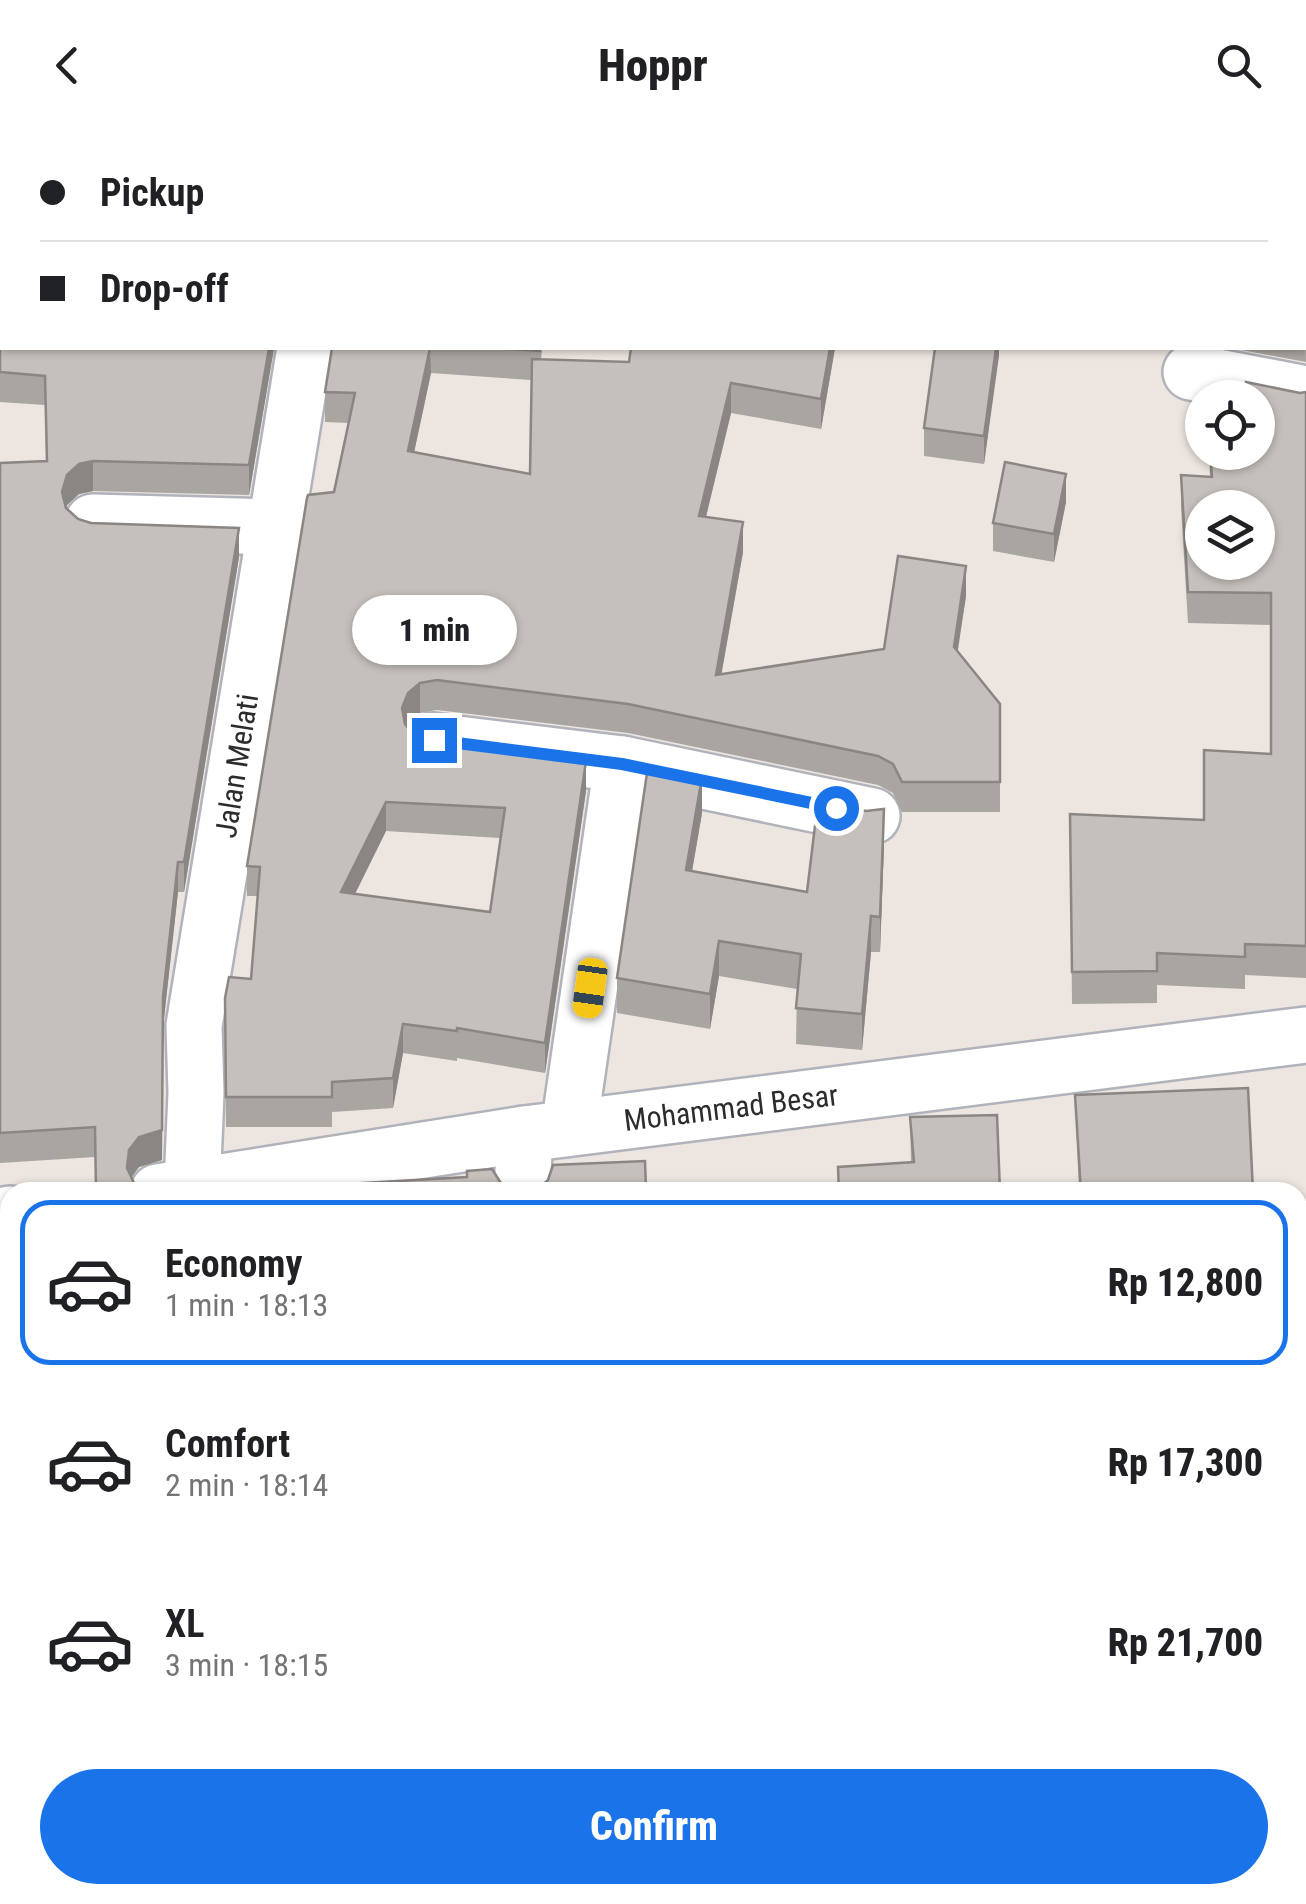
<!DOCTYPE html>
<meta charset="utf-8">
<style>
body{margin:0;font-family:"Roboto Condensed",sans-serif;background:#f6f6f6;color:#202124;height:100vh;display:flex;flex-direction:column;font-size:38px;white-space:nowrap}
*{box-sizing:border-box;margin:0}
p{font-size:32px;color:#757577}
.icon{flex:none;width:55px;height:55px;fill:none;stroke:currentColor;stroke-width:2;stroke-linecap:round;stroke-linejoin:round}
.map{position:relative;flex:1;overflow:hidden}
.panel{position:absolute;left:0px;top:1052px;width:1308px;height:722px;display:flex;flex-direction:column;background:#fff;border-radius:30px 30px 0 0;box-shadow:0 2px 8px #0004}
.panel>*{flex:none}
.guide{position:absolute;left:0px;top:0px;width:1308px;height:220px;box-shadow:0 2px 8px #0004;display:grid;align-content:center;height:220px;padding:0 40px;background:#fff}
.controls{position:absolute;left:1185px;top:250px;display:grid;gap:20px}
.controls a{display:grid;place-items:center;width:90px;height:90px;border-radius:50%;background:#fff;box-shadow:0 2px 8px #0004;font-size:50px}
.end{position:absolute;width:45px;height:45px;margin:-22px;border:12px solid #1a73e8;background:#fff;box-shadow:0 0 0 5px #fff}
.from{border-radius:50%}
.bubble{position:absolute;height:70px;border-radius:35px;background:#fff;box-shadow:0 2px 8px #0004;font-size:32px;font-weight:800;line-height:70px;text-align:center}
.car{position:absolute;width:30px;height:60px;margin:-30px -15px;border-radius:12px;box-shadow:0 0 8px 2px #0007;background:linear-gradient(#f5c518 24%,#345 0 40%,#f5c518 0 76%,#345 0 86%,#f5c518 0)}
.guide b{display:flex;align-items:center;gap:35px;height:95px;font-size:38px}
.guide b+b{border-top:2px solid #e0e0e0}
.guide i{width:25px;height:25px;background:#202124}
ul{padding:18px 0 0;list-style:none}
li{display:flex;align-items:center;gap:30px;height:165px;margin:0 20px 15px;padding:0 20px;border:5px solid transparent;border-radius:30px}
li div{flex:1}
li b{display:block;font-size:38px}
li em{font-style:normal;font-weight:800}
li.selected{border-color:#1a73e8}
li>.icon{width:90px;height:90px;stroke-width:1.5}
.action{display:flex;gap:20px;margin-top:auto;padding:20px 40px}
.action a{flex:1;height:115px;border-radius:60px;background:#1a73e8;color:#fff;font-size:40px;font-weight:800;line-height:115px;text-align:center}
header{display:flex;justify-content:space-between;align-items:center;height:130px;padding:0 40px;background:#fff;font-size:45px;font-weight:800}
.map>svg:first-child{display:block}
.pitch{fill:#cfe59d}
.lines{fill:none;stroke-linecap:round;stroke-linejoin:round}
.street-casing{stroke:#b0b3bb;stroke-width:60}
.secondary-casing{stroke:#b0b3bb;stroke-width:60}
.street{stroke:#fff;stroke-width:55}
.secondary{stroke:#fff;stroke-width:55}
.wall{fill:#a9a5a1;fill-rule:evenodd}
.shaded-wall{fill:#8a8683}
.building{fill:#c5c0bb;stroke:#8a8683;stroke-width:2.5;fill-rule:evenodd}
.route{stroke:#1a73e8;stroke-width:12}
.labels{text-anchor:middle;stroke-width:9;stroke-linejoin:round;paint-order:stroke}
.street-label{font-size:30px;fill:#2c2c2c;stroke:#fff}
</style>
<header><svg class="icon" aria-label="back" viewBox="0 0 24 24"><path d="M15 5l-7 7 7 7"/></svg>Hoppr<svg class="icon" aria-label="search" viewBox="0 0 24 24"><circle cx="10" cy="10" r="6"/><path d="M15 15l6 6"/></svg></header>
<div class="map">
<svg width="1306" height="1774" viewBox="0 0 1306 1774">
<rect width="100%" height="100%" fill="#ece5e0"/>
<polygon class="pitch" points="0,1297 10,1297 10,1439 0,1501"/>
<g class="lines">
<defs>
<g id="street">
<polyline points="43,0 55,2"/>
<polyline points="339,2 339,0"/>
<polyline points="1191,242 1306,264"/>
<polyline points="93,392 276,397"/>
<polyline points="433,611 622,634 872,686"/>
<polyline points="569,998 622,634"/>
<polyline points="192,1057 196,963 194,896 305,218"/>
<polyline points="522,1062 525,1004"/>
<polyline points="479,1774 480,1765"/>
</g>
<g id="secondary">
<polyline points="158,1062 525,1004 1306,905"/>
<polyline points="0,1086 10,1084"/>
</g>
</defs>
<use href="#street" class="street-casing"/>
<use href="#secondary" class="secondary-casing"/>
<use href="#street" class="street"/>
<use href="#secondary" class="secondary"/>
</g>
<g class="wall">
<polygon points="255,0 327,0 337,2 255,2"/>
<polygon points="0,83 2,218 274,218 249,365 93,361 79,364 67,375 66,378 78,389 91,393 239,427 184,762 178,762 163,897 162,1030 139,1037 132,1047 95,1062 95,1027 0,1033 0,333 46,331 45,275 0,272"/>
<polygon points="1305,174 1306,232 1236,219 1236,218 1305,218"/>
<path d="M332 218H542L541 230 629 232 835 218 821 299 731 283 706 387 743 422 721 544 884 519 966 466 957 521 1000 574V682H902L893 663 878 655 628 603 437 580 420 583 408 593 406 596 415 607 586 661 545 943 457 928V931L403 923 393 978 332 982V997H226L225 868 251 849 258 766H247V736L349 293 325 292V262ZM431 243 531 250 530 344 414 322ZM386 701 500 708 490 782 355 764Z"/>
<polygon points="999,218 984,334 924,326 924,298"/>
<polygon points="1306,262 1306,848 1245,845 1245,859 1157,855 1157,873 1072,874 1070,684 1204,690 1271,624 1271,495 1188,493 1181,377 1181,345 1210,347 1209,322 1258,322 1300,263"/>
<polygon points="1066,372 1054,432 993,421 993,393"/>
<polygon points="702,683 692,741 807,762 884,715 880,822 871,822 862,920 796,914 797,859 719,846 710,899 617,883 617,848"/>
<polygon points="1075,965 1253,1062 1079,1062"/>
<polygon points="910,987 1000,1062 838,1062 838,1037 911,1033"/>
<polygon points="0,1092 10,1092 10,1283 0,1282"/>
<rect x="1298" y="1250" width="8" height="152"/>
<polygon points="922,1765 1013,1765 1013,1774 923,1774"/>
</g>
<g class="shaded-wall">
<polygon points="269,218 274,218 249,365 249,335"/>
<polygon points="430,218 431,243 408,351 408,321"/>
<polygon points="830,218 835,218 821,299 821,269"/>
<polygon points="996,218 999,218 999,226 984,334 984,306"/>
<polygon points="731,253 731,283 699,415 699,386"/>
<polygon points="93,331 93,361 79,364 67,375 62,392 62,362 67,345 79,334"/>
<polygon points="1066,344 1066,372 1054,432 1054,404"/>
<polygon points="743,392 743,422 716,575 716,545"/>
<polygon points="239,398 239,427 184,762 184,732"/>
<polygon points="966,436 966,466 954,546 954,517"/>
<polygon points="420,553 420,583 408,593 402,608 402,578 408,563"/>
<polygon points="586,631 586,661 545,943 545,913"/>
<polygon points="702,647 702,683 686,776 686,740"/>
<polygon points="386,672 386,701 341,792 341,762"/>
<polygon points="884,679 884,715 880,822 880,787"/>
<polygon points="178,732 178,762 163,897 162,1030 139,1037 129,1050 127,1038 129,1020 139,1007 163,867"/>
<polygon points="871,786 871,822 862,920 862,884"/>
<polygon points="719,811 719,846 710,899 710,864"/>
<polygon points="403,894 403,923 393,978 393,948"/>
</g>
<g class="building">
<polygon points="297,0 327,0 337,2 325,2"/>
<polygon points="353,0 869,0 868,2 343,2"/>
<polygon points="940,0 997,0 996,2 940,2"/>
<polygon points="1254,0 1306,0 1306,80 1305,2 1254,2"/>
<polygon points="0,83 2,83 2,218 269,218 249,335 93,331 79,334 67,345 62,362 66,378 78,389 91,393 239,398 184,732 178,732 163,867 162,1000 139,1007 129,1020 127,1038 134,1053 148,1062 180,1060 180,1062 96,1062 95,997 0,1003 0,333 47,331 45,246 0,242"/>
<path d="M332 218H430L408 321 530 344 532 229 629 232 631 218H830L821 269 731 253 699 386 743 392 716 545 884 519 898 426 966 436 954 517 1000 574V652H902L893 634 878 626 628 574 437 550 420 553 408 563 402 578 405 594 415 607 429 612 586 631 545 913 457 898V901L403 894 393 948 332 952V967H226L225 868 229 847 251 849 260 737 247 736 307 368 308 365 334 362 355 263 325 262ZM386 672 505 678 490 782 341 762Z"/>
<polygon points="495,218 540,218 540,221"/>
<polygon points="935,218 996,218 984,306 924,298"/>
<path d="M1246 252 1300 263 1306 262V816L1245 814V827L1157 823V841L1072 842 1070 684 1204 690V620L1271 624V463L1188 462 1181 345 1212 347 1210 322H1258V268H1246ZM1202 378H1258V432H1202Z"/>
<polygon points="1005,332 1066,344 1054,404 993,393"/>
<polygon points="648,636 702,647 686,740 807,762 818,671 866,681 884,679 880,787 871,786 862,884 796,878 801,824 719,811 710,864 617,848"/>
<polygon points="1248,958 1253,1062 1081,1062 1075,965"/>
<polygon points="997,985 1000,1062 839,1062 838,1037 914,1032 910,987"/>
<polygon points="645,1031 646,1059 693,1062 525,1062 537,1060 548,1050 553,1035"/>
<polygon points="492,1039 504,1058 519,1062 313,1062 312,1056 467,1047 467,1041"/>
<rect x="0" y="1092" width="10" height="161"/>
<rect x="1298" y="1250" width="8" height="125"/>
<polygon points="1298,1466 1306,1466 1306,1774 1175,1774 1175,1765 1298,1765"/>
<polygon points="275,1765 455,1765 463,1774 275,1774"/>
<polygon points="504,1765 821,1765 821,1774 495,1774"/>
</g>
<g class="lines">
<polyline class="route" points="434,610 622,634 836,678"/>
</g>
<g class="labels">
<g class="street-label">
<text transform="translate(237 636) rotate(-81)" y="10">Jalan Melati</text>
<text transform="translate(731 978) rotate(-7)" y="10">Mohammad Besar</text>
</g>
</g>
</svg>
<div class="controls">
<a><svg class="icon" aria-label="locate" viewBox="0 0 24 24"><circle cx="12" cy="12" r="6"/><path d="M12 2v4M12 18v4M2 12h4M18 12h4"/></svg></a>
<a><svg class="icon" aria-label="layers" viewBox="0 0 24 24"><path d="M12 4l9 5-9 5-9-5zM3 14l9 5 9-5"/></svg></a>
</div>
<i class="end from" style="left:836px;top:678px"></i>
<i class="end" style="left:434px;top:610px"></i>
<div class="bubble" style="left:352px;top:465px;width:165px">1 min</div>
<i class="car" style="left:590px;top:858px;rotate:188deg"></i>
<div class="guide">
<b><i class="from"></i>Pickup</b>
<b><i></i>Drop-off</b>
</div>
<section class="panel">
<ul>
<li class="selected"><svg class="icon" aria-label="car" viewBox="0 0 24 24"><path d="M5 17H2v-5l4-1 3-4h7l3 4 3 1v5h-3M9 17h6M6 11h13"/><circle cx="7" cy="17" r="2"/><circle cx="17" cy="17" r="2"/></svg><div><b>Economy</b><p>1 min · 18:13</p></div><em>Rp 12,800</em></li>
<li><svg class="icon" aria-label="car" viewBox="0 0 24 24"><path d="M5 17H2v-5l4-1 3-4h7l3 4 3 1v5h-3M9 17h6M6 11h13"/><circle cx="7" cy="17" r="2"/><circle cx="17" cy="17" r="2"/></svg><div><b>Comfort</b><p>2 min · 18:14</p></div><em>Rp 17,300</em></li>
<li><svg class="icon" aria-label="car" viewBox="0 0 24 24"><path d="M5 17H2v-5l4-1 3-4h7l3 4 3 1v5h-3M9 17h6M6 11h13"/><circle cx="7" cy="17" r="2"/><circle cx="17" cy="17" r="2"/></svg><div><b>XL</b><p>3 min · 18:15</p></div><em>Rp 21,700</em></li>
</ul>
<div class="action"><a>Confirm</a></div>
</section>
</div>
